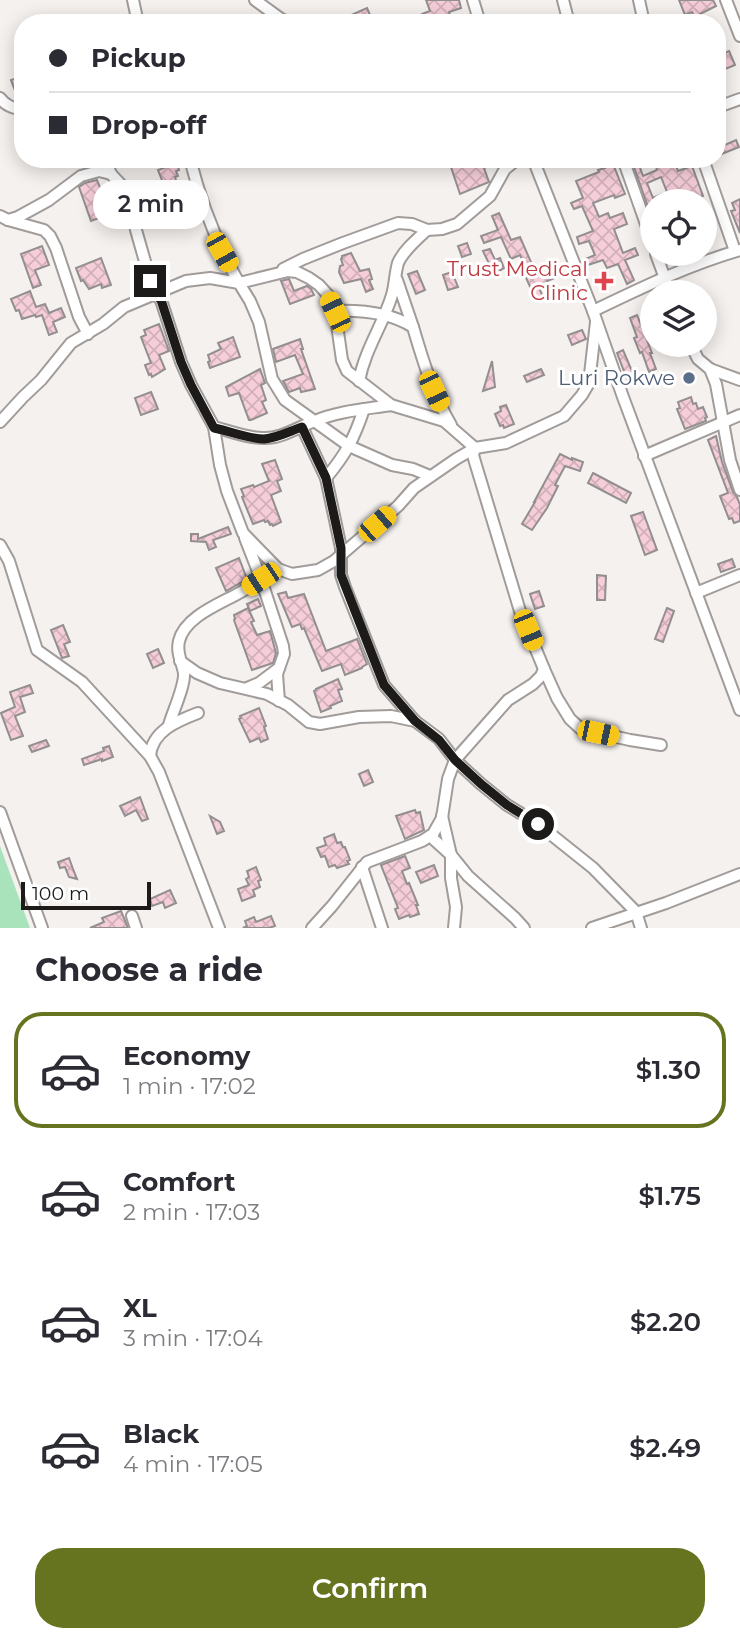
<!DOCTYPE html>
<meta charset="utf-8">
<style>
body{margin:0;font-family:Montserrat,sans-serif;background:#f7f7f7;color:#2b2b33;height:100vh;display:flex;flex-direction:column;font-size:26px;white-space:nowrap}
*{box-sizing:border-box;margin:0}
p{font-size:23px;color:#7c7c81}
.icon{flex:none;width:38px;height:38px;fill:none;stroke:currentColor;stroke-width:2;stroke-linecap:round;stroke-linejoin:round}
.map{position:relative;height:928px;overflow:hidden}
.panel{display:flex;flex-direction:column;background:#fff;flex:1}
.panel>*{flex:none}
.top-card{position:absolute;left:14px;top:14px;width:712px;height:154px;border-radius:28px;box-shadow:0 4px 18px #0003;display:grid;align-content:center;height:154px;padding:0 35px;background:#fff}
.buttons{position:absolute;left:640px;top:189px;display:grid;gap:14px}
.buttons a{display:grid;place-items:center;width:77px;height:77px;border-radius:50%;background:#fff;box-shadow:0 4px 18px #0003;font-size:35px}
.scale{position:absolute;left:21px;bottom:18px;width:130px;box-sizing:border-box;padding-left:7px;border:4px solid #1c1b1a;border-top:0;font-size:19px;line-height:24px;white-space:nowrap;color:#1c1b1a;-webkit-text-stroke:5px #fff;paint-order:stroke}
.end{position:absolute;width:32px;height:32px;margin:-16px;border:9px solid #1c1b1a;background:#fff;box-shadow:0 0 0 4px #fff}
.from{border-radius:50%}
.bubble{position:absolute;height:49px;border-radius:24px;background:#fff;box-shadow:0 4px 18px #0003;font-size:23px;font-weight:600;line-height:49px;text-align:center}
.car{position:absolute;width:21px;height:42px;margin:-21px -10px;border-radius:9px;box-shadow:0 0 5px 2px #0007;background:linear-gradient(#f5c518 24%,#345 0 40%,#f5c518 0 76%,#345 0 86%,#f5c518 0)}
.top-card b{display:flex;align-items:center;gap:24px;height:66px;font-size:26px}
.top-card b+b{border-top:2px solid #e1e1e2}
.top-card i{width:18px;height:18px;background:#2b2b33}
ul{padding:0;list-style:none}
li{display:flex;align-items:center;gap:21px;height:116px;margin:0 14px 10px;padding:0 21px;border:4px solid transparent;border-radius:28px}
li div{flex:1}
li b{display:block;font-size:26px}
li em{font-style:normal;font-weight:600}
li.active{border-color:#667420}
li>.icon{width:63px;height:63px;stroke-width:1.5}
h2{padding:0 35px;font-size:32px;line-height:84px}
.cta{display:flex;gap:14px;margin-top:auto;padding:14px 35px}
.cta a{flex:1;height:80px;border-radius:28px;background:#667420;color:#fff;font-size:28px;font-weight:600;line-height:80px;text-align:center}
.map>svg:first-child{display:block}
.grass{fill:#a9e3bc}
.building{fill:url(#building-cross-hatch);stroke:#938e90;stroke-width:2;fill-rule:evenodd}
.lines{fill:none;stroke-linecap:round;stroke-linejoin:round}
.minor-casing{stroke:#a19c9a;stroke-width:14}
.minor{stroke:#fff;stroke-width:10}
.route{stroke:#1c1b1a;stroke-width:9}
.health-dot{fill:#e0444e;stroke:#fff;stroke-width:2.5}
.service-dot{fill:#5c6f8a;stroke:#fff;stroke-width:2.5}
.labels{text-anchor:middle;stroke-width:6;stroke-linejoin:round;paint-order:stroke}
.health-label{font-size:21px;fill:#be3a42;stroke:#fff;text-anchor:end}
.service-label{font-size:21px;fill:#4e5e75;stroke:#fff;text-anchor:end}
</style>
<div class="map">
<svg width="740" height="928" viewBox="0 0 740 928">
<defs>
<pattern id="building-cross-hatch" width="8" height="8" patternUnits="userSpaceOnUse" patternTransform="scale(1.75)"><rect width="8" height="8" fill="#f6ced9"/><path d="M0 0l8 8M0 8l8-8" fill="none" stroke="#d2b0ba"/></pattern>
</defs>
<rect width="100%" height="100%" fill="#f5f1ee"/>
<polygon class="grass" points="0,846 30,928 0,928"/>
<g class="building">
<polygon points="426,0 459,0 461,8 449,12 453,23 435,23 434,18 425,21 422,14 430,11"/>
<polygon points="679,0 713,0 716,6 700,14 704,23 697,23 692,12 685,15"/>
<polygon points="367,8 370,15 352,22 349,16"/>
<polygon points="729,51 735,65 718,72 718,56"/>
<polygon points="23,76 23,102 19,101 11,80"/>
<polygon points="736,140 739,147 719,155 718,148"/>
<polygon points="469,159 491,159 493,164 484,168 489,182 460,194 451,167"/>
<polygon points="602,159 611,159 625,194 615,198 614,195 593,203 599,217 608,213 610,218 623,213 627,224 614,229 623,253 635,248 638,255 625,260 634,280 627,284 618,264 607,268 603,260 585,266 583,260 595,255 589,241 579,244 577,237 593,231 582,206 574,209 571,203 583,198 576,181 599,172 598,170 605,168"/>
<path d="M654 159H673L678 171 692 166 703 196 691 201H653V206L648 207 634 167 639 165 643 176 657 170ZM661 177 667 192 653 198 647 183Z"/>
<polygon points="177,163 179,170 176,171 178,176 175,177 177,184 165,188 158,170"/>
<polygon points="97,180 101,190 109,188 118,211 91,221 79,187 85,183"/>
<polygon points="740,199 740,233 731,211 735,210 732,203"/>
<polygon points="163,201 166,210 154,215 151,206"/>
<polygon points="499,213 511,240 520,237 537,276 550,271 549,267 556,265 560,276 547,281 549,286 540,290 543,297 536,300 523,271 526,270 520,255 511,259 501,237 484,243 481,236 498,230 492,216"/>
<polygon points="467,243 471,254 462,257 458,246"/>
<polygon points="42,246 49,265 35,270 41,285 33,288 21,254"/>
<polygon points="490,249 495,260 500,258 504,268 494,274 483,251"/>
<polygon points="351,253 360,271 369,269 372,279 369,280 373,289 366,292 361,279 344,283 339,272 340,266 343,265 341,259 342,258 342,256"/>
<polygon points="101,258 111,285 102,288 101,284 89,289 83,280 81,281 76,268"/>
<polygon points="417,271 425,290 416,294 408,274"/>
<polygon points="452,272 458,287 448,290 443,275"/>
<polygon points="289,279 294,291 307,286 311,289 314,295 290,304 281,281"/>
<polygon points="30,291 36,307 45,304 49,313 61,308 65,317 53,322 57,332 49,335 42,315 36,317 35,315 22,319 19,310 16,311 11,299"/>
<polygon points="637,315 652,353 650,353 656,369 649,372 642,352 640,353 634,338 637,337 630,318"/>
<polygon points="159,324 169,351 159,355 165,369 152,377 151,374 149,375 145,365 151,363 141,337 146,335 144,330"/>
<polygon points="582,330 586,339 572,345 568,335"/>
<polygon points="233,337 240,357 210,368 208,362 210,361 208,355 221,349 218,343"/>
<polygon points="300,339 303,349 301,349 315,389 301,392 300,388 289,392 283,381 303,374 295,355 276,362 273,349"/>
<polygon points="623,350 634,376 627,379 617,353"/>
<polygon points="492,361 495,387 483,391"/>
<polygon points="260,369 265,383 261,385 266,400 262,402 267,413 251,420 249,420 239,393 229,396 226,387"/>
<polygon points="541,369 544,375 527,382 524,376"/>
<polygon points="151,392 158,409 141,415 135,398"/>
<polygon points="691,397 693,404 696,403 698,409 703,407 707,417 705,418 706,421 685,429 677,409 680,408 678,402"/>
<polygon points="506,405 514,424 504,428 503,425 500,426 495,414 501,411 500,407"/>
<polygon points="716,436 722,462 733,492 737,497 740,505 740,521 734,523 732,518 729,519 720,496 728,493 708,440"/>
<polygon points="560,454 572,460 572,458 583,462 580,471 565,466 555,485 558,486 547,508 532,530 522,524 535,502 534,502"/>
<polygon points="275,460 282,479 277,481 281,491 271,495 281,522 273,526 272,524 270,525 268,521 265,522 264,520 253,524 242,497 244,496 241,489 253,485 254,487 269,481 262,464"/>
<polygon points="593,473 631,493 626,503 588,483"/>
<polygon points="643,512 657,550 645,555 631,516"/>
<polygon points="228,527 231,534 213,540 216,547 209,550 206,542 191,541 191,534 198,534 198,539"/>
<polygon points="239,558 247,579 226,591 216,568"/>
<polygon points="732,559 735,567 721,572 718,564"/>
<polygon points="597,575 606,576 605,600 597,600"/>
<polygon points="539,591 544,606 535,609 530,594"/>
<polygon points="286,592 288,598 304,594 326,651 357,639 367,664 362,667 362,668 345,675 341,664 322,671 304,628 302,629 300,624 292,627 278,594"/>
<polygon points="258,599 261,606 250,611 247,604"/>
<polygon points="248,608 254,621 251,622 257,635 270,631 276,653 273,663 252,670 234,620 235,619 234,615"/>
<polygon points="667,608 674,611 663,642 655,639"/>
<polygon points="63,625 70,642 64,644 69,656 62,658 51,630"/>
<polygon points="158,649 164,663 153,668 147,654"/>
<polygon points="338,679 342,689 338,690 342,701 330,706 331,708 321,712 314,691 316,690 316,689"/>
<polygon points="30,685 33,693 20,697 25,712 15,716 23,736 11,740 1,713 15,707 10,692"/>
<polygon points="259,708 266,726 264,727 268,739 261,742 259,738 250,742 239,719 241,718 240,716"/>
<polygon points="46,740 49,746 32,752 29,746"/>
<polygon points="109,746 113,757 102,761 102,759 84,765 82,759 104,751 103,748"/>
<polygon points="368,770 373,782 364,786 359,774"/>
<polygon points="140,797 148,819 142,821 136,810 125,816 120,806"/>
<polygon points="415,810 416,813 420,812 424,830 405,839 396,816"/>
<polygon points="210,816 220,822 224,831 217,834"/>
<polygon points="334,834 337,843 341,842 343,847 345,847 350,860 347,861 349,864 337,868 335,865 329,867 325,856 321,857 317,848 326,845 324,838"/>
<polygon points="405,856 410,868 402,871 407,884 409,883 418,905 416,905 419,914 410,917 409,915 399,919 395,909 398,908 394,898 381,865"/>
<polygon points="69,858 73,869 77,879 69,877 65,867 60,868 58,862"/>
<polygon points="434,865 438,876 421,883 416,872"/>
<polygon points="256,867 261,880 258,881 260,887 253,890 255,896 242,901 238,889 249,885 246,879 249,877 247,871"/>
<polygon points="170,890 176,903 165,908 163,902 152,906 150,899"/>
<polygon points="121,911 128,928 90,928 104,922 102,918"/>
<polygon points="271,916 275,926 269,928 243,928 247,926 245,921 254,917 256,922"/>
</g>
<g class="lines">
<defs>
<g id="minor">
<polyline points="133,0 138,23"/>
<polyline points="255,0 281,19 290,23"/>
<polyline points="473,0 480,23"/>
<polyline points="563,0 569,23"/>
<polyline points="639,0 644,23"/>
<polyline points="726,0 740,36"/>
<path d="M0 98C6 106 13 108 23 110"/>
<polyline points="718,107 740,99"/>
<polyline points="105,159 111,174"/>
<path d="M190 159C201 203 217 244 239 283L288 271 297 272 309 278 319 285 328 295 335 311 342 360 347 371 391 405 444 421 475 448 506 443 564 416 582 395 589 383 596 322"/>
<polyline points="533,159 593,311 623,397 740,710"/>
<polyline points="623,159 653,244"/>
<polyline points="703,159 735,251"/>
<path d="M0 216 8 220 18 217 49 200 81 176 99 171 111 174 125 189 131 201 136 230 154 293 161 300 181 362 191 385 214 427C230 431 246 438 263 438 281 439 298 427 315 421 338 411 366 409 391 405"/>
<polyline points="8,220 44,230 50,236 56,248 79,317 88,334"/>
<polyline points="656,254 670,292"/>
<polyline points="283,269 303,259 343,243 398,223 412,224 427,230 442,229 457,224 490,196 505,169 515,161 526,159"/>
<polyline points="397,280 413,327"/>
<path d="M335 311C361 310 391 313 413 327 423 361 433 394 451 425"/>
<path d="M593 311C641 288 688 265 740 250"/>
<polyline points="691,345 698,359 710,369 716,384 730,460 740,490"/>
<polyline points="710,369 740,380"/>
<path d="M359 381C365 349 383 325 392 295 395 285 395 273 398 263 403 251 417 239 427 230"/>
<polyline points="0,422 23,397 41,380 71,343 103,324 124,307 186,281 210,278 239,283 250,301 259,322 272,379 285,400 349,446 392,465 413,469 430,476"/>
<polyline points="214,427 220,465 227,491 243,533 278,569 292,574 318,570 334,561 398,506 414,488 456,459 475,448"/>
<polyline points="302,427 326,478 341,548 341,575 345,587 384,685 415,721"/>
<polyline points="644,456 740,415"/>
<path d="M326 478C346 454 354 439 364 409"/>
<polyline points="245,538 261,579 283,646 284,654 277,674 279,701"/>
<polyline points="0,545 9,561 37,650 82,682 150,756 159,772 219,928"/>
<polyline points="696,593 740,575"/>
<polyline points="180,661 197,673 220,683 267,694 288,705 309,722 320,724 359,717 391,716 415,721 439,739 455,760 481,784 507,805 538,824 593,868 636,912 641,928"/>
<polyline points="544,669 557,698 570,719 581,729 630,740 661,745"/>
<polyline points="247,688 259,683 279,668"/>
<path d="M169 725C173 711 185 686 184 673 182 662 176 653 179 641 185 616 222 603 241 592 254 584 265 575 278 569"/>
<path d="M150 756C152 731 177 721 198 713"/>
<polyline points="0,812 42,928"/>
<polyline points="442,816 451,855 451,878 456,907 454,928"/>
<polyline points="430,836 451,855 468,876 515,918 524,928"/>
<polyline points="362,867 382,928"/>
<polyline points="132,916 136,928"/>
<polyline points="312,928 332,906 367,862 422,841 433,834 442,818 448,779 455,760 508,700 533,684 541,676 544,669 520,611 475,462 473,455 475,448"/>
<polyline points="592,928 666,903 740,874"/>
</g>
</defs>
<use href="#minor" class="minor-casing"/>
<use href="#minor" class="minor"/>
</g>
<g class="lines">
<path class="route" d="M150 281 154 293 161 300 181 362 191 385 214 428C230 431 248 439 264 439 277 438 290 431 302 427L326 478 341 548V575L384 685 415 721 439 740 455 760 481 784 507 805 538 824"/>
</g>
<path class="health-dot" d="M600.5 270.5h7v7h7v7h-7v7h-7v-7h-7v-7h7z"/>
<circle class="service-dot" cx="689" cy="378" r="7"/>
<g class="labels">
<g class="health-label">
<text x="588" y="276">Trust Medical<tspan x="588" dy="24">Clinic</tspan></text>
</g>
<g class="service-label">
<text x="675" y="385">Luri Rokwe</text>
</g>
</g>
</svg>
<div class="buttons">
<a><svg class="icon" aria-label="locate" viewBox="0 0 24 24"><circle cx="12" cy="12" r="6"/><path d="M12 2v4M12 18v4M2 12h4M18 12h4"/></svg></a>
<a><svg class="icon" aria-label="layers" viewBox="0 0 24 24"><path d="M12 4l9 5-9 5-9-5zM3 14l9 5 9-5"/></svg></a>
</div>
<div class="scale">100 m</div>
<i class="end from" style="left:538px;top:824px"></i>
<i class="end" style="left:150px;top:281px"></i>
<div class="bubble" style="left:93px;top:180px;width:116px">2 min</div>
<i class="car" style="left:222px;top:252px;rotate:151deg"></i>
<i class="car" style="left:335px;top:312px;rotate:335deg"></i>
<i class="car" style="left:434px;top:391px;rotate:155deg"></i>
<i class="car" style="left:377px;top:524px;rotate:49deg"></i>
<i class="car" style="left:261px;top:579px;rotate:237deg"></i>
<i class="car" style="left:528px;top:630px;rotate:158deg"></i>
<i class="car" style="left:598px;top:733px;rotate:102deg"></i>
<div class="top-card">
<b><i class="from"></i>Pickup</b>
<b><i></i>Drop-off</b>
</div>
</div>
<section class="panel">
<h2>Choose a ride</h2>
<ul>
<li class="active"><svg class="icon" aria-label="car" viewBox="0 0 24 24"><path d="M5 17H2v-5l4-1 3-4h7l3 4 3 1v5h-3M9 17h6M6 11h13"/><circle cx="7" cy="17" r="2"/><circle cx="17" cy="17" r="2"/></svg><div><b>Economy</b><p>1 min · 17:02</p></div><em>$1.30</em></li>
<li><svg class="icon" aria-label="car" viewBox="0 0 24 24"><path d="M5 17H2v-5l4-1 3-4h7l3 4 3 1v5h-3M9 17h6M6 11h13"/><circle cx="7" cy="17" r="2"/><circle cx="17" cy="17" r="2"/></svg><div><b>Comfort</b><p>2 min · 17:03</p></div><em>$1.75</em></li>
<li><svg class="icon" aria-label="car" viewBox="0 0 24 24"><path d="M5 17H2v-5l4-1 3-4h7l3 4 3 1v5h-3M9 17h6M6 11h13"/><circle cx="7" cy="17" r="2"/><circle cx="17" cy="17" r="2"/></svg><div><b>XL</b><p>3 min · 17:04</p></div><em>$2.20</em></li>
<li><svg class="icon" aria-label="car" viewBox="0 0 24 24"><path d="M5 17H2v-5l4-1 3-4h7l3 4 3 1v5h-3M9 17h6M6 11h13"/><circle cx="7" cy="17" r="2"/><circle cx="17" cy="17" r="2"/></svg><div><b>Black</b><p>4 min · 17:05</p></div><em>$2.49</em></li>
</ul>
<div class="cta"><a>Confirm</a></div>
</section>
